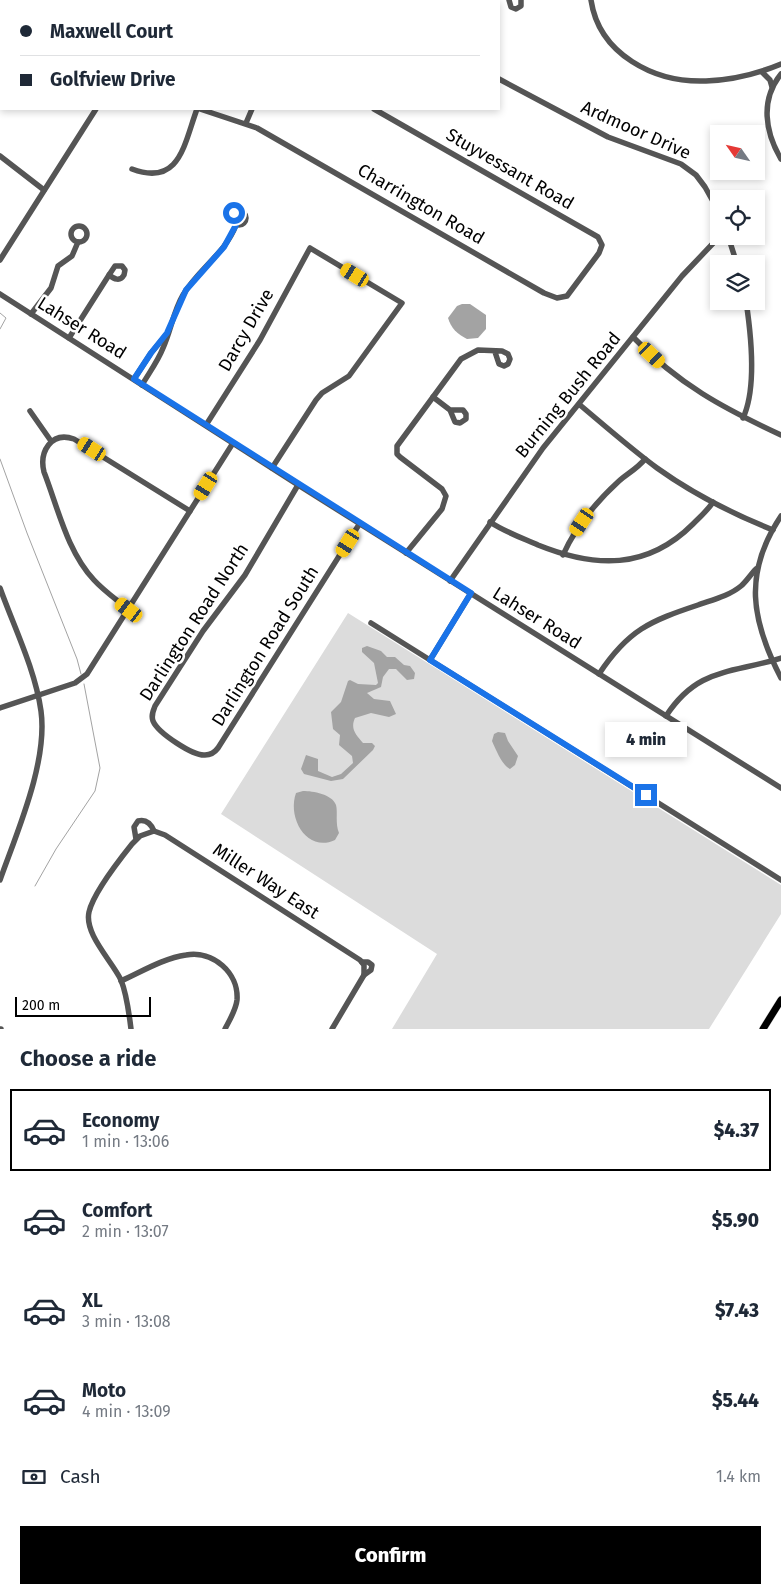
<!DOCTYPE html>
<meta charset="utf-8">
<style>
body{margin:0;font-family:"Fira Sans",sans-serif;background:#f2f2f3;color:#1f2937;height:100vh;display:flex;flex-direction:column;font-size:19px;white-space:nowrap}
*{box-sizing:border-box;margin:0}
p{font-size:16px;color:#747a83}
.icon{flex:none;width:28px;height:28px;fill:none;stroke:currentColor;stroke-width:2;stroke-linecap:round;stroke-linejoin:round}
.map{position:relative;height:1029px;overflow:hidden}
.details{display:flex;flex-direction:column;background:#fff;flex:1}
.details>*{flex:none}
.guide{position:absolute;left:0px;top:0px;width:500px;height:110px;box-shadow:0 2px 8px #0003;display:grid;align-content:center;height:110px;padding:0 20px;background:#fff}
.needle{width:32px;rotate:304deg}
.controls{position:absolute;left:710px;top:125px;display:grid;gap:10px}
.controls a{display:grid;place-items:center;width:55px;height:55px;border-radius:0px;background:#fff;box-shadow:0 2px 8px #0003;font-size:25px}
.scale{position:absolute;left:15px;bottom:12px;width:136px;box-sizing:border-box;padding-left:5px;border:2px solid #000;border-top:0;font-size:14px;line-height:18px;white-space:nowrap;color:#000;-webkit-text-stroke:4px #fff;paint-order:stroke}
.end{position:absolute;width:22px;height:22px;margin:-11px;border:6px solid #1a73e8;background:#fff;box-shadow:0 0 0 2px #fff}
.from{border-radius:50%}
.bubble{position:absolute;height:35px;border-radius:0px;background:#fff;box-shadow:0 2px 8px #0003;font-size:16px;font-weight:800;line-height:35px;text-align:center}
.car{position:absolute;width:15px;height:30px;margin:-15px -8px;border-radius:6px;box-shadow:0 0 4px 1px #0007;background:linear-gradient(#f5c518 24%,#345 0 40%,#f5c518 0 76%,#345 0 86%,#f5c518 0)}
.guide b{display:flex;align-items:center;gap:18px;height:48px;font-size:19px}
.guide b+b{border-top:1px solid #e0e1e3}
.guide i{width:12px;height:12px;background:#1f2937}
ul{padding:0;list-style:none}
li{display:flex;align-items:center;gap:15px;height:82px;margin:0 10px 8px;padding:0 10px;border:2px solid transparent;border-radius:0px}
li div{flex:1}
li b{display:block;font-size:19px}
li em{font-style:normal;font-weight:800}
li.on{border-color:#000}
li>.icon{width:45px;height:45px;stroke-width:1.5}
h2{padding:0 20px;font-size:22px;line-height:60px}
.pay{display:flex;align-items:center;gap:12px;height:55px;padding:0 20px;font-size:19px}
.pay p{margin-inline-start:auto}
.primary-button{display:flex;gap:10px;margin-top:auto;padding:10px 20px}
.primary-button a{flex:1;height:58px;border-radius:0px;background:#000;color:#fff;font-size:20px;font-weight:800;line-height:58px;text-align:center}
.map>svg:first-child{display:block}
.green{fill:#dcdcdc}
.water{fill:#a3a3a3}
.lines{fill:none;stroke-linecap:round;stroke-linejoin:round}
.stream{stroke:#a3a3a3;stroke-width:1}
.major-casing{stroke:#dbdbdb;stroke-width:8}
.minor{stroke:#555;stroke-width:5.5}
.major{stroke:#000;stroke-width:7}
.route{stroke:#1a73e8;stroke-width:6}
.labels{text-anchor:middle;stroke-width:5;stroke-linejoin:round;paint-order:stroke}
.street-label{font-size:18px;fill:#000;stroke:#fff}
</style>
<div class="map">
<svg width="781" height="1029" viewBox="0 0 781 1029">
<rect width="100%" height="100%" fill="#fff"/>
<polygon class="green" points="348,613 781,885 781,914 709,1029 392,1029 437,954 221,814"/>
<g class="water">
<path d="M462 304H470L486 315V329L478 338 467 339C457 334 451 328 448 318L457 306Z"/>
<path d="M367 646 381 651 387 657H395L404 665 410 666 415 673 414 679 407 680 396 669H389L383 677 381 687 367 693 374 699 390 701 396 714 389 717 371 713 355 718C350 729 356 735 363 743H372L375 746 373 750 343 779 331 781 304 774 301 769 306 755 318 759V771L332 777 341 774 353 763 352 756 339 745 340 735 333 729 331 712 341 702 348 681 350 680 358 684 376 685 378 683 374 663 362 652V648Z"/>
<path d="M498 732 505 733 508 741 518 756 515 765 510 769C502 765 496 750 492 741L494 734Z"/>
<path d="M303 791C313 791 332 794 336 805 338 812 335 823 339 833L335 840C307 853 287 818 296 793Z"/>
</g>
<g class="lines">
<g class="stream">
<polyline points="0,313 6,318 0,329"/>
<polyline points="0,459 27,533 77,659 81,674"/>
<polyline points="35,886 56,849 95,791 100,768 84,684"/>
</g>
<defs>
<polyline id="major" points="763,1029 781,1000"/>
</defs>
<use href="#major" class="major-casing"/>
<g class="minor">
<polyline points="11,0 12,1"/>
<polyline points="338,0 340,1"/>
<polyline points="509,0 511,7 516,9 521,6 521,0"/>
<path d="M591 0C599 54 654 83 706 81 732 80 757 74 781 64"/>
<polyline points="30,1 31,0"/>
<polyline points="164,1 165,0"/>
<polyline points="762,72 770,80 772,87"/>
<path d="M781 74C760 100 765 132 781 159"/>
<polyline points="499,79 608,137 681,164 696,175 705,187 719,212"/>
<polyline points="200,109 257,128 544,293 557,298 567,296 599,253 602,245 598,237 374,109"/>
<polyline points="246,123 252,109"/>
<polyline points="0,156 44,190"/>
<path d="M132 169C180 187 184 144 197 109"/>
<circle cx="239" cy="218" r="7"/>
<circle cx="79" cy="234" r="8"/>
<polyline points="728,236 737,264"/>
<polyline points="0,260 96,109"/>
<path d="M115 266H122L125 270 124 275C120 282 114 279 109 275Z"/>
<polyline points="0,294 298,485 781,788"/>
<polyline points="31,314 51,288 58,266 72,256 78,242"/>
<path d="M633 337C678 384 723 408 781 435"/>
<polyline points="69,338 109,275"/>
<polyline points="134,379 151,353 166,335"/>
<path d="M142 385C149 373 158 361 163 348 171 331 173 312 183 295 198 269 225 254 236 225"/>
<polyline points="433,397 450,410 455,422 460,423 466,419 466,414 463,410 450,410"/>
<path d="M580 405C605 426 630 448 657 468 692 493 733 514 773 530"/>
<polyline points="30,411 51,441"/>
<path d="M743 418C757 388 751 334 746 301"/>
<polyline points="206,425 260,340 310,248 402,303 349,376 322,393 316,400 272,468"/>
<path d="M298 485 245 575 203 631 155 706C153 711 151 716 153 721 158 733 193 756 205 755 211 755 215 752 218 748L360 523"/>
<path d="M781 516C743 573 751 620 781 678"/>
<path d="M490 522C505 532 522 538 538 545 595 568 647 570 693 524 700 517 708 510 713 502"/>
<polyline points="406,553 442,509 446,496 442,489 400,457 397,454 397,446 461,359 478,350 502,351 508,354 510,359 508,364 504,366 499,364 495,352"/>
<path d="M563 555C576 526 596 502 619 481 627 474 638 468 645 459"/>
<polyline points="450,581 543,448 682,276 720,236"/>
<path d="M0 588C14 627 35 669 41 711 48 762 17 832 0 880"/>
<path d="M129 610C117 600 104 591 94 580 67 551 58 508 44 472 39 452 51 431 74 439L190 511"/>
<polyline points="371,623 781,880"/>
<polyline points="430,660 471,593"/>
<path d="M599 674C628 630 650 621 698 605 712 600 729 596 741 586 746 582 751 574 756 569"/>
<polyline points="0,708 75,683 87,674 233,443"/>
<path d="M666 716C698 667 731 674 781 658"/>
<path d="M136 839 134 827 138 821C146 819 151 824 154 831"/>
<polyline points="362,962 368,962 372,965 371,970 364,975"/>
<path d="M121 981C141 972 164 958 186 955 213 950 239 973 237 1000 236 1010 229 1021 225 1029"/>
<polyline points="0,1029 1,1029"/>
<path d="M131 1029C129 1013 127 995 121 980 112 961 84 934 89 912 93 894 120 859 132 844L140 836 154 831 165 835 360 960 364 965V975L332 1029"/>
</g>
<use href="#major" class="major"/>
</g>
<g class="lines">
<polyline class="route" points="234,213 232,218 236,225 224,247 186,290 167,333 151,353 134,379 471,593 430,660 646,795"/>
</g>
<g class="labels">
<g class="street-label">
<text transform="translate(636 130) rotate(24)" y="6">Ardmoor Drive</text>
<text transform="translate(510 169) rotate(30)" y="6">Stuyvessant Road</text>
<text transform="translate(421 204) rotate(30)" y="6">Charrington Road</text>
<text transform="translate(82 328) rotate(32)" y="6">Lahser Road</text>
<text transform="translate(246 330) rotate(-60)" y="6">Darcy Drive</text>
<text transform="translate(568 395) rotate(-51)" y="6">Burning Bush Road</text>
<text transform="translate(537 618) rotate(32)" y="6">Lahser Road</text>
<text transform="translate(194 622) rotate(-57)" y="6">Darlington Road North</text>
<text transform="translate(265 646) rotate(-58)" y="6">Darlington Road South</text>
<text transform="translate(266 881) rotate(33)" y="6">Miller Way East</text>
</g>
</g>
</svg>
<div class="controls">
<a><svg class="needle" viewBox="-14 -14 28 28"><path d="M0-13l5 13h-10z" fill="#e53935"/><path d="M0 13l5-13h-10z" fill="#747a83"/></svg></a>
<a><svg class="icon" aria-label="locate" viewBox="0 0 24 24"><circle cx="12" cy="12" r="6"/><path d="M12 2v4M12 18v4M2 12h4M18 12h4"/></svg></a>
<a><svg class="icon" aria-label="layers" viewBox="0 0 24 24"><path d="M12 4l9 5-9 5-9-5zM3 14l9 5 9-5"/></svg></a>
</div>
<div class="scale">200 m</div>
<i class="end from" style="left:234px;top:213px"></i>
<i class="end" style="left:646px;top:795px"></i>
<div class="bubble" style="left:605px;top:722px;width:82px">4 min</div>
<i class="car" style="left:355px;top:275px;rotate:301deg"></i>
<i class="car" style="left:652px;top:355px;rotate:133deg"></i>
<i class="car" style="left:92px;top:449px;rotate:302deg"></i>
<i class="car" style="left:206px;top:486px;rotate:212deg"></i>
<i class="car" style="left:582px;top:522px;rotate:214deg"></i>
<i class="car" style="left:348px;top:543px;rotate:212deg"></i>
<i class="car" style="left:129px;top:610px;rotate:307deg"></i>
<div class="guide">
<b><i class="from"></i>Maxwell Court</b>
<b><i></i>Golfview Drive</b>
</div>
</div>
<section class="details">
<h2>Choose a ride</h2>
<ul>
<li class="on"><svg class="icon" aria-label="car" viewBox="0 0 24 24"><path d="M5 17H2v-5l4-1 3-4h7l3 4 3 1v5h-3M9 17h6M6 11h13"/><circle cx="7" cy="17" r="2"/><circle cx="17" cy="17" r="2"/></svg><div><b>Economy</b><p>1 min · 13:06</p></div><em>$4.37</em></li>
<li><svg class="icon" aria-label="car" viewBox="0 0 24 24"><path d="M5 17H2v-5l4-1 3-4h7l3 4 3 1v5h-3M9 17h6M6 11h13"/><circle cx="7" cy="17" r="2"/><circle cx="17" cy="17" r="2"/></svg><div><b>Comfort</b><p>2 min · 13:07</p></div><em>$5.90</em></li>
<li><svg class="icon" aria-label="car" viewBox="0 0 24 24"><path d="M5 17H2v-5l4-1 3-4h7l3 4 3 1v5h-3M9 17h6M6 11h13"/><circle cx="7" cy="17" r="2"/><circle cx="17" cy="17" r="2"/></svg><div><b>XL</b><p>3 min · 13:08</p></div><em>$7.43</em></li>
<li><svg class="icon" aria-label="car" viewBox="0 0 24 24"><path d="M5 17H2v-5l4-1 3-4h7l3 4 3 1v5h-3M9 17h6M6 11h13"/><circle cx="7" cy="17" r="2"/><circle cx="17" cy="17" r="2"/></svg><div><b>Moto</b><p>4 min · 13:09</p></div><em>$5.44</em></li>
</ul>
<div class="pay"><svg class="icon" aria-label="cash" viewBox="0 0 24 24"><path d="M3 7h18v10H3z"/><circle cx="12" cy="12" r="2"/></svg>Cash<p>1.4 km</p></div>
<div class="primary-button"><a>Confirm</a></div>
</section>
